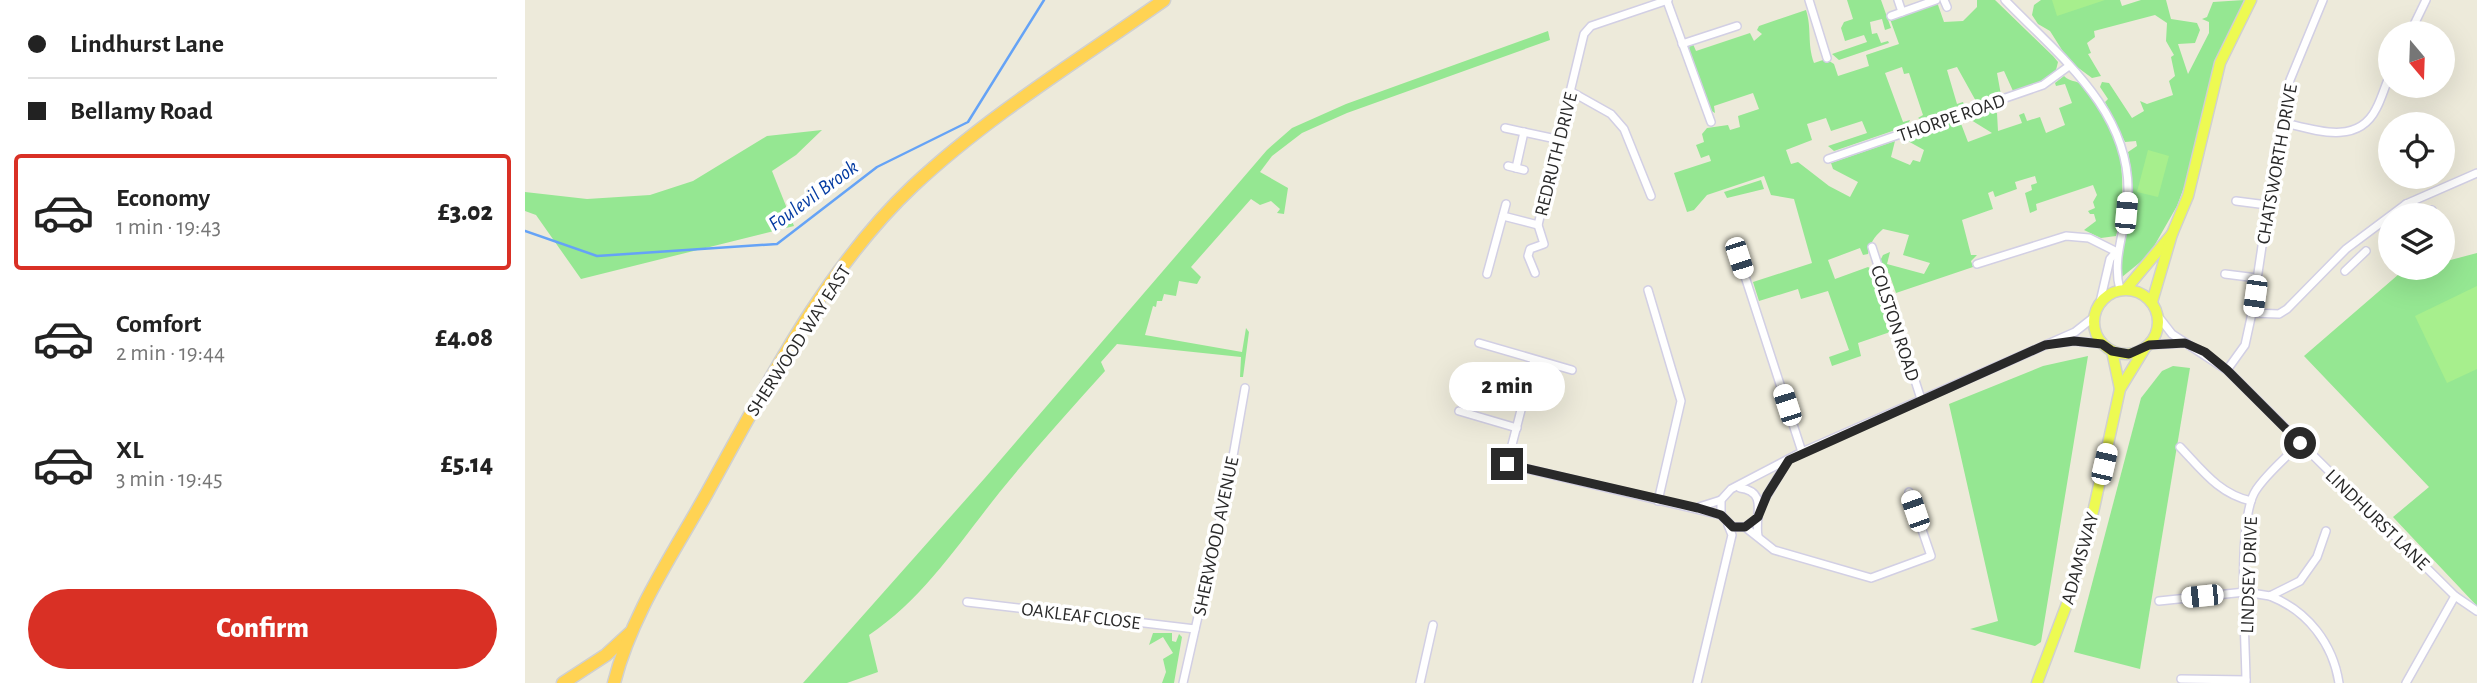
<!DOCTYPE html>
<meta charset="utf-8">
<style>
body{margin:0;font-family:"Alegreya Sans",sans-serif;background:#f6f6f6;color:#222;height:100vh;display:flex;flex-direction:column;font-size:26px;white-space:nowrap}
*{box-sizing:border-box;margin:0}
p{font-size:23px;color:#767676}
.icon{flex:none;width:38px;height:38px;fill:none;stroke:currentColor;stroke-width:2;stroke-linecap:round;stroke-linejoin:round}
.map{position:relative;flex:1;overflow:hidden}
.panel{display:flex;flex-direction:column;background:#fff;width:525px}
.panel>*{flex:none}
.top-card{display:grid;align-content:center;height:154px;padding:0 28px;background:#fff}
.needle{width:46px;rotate:161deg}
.tools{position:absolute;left:1853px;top:21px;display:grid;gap:14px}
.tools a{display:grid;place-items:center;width:77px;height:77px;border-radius:50%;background:#fff;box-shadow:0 7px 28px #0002;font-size:35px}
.end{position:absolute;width:32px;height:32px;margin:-16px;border:9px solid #292929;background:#fff;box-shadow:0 0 0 4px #fff}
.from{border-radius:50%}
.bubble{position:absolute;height:49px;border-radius:24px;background:#fff;box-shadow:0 7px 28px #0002;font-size:23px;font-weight:800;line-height:49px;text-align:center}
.car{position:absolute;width:21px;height:42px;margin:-21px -10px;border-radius:9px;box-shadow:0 0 5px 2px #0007;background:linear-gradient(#fff 24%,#345 0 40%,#fff 0 76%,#345 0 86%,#fff 0)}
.top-card b{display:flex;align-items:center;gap:24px;height:66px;font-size:26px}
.top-card b+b{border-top:2px solid #e0e0e0}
.top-card i{width:18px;height:18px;background:#222}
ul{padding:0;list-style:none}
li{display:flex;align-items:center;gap:21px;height:116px;margin:0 14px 10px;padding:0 14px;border:4px solid transparent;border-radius:7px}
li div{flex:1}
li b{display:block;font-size:26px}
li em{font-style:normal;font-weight:800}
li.on{border-color:#d93025}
li>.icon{width:63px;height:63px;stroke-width:1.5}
.button{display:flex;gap:14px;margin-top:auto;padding:14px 28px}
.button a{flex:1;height:80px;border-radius:42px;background:#d93025;color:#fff;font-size:28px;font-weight:800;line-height:80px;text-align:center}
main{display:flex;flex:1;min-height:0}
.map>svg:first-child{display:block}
.green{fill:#95e792}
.pitch{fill:#a7ef8d}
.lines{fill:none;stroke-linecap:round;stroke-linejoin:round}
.stream{stroke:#65a3f6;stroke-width:2.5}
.street-casing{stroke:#d2cfe4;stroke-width:10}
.primary-casing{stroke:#d0d0d0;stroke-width:13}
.highway-casing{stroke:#d0d0d0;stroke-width:15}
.street{stroke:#fff;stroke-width:7}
.primary{stroke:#edfa52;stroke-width:10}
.highway{stroke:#ffd353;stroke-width:12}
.route{stroke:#292929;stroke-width:9}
.labels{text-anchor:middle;stroke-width:7;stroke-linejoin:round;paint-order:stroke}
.street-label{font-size:19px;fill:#292929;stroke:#fff}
.water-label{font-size:21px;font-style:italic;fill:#043ba2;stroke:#fff}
</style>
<main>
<section class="panel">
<div class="top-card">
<b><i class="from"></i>Lindhurst Lane</b>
<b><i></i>Bellamy Road</b>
</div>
<ul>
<li class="on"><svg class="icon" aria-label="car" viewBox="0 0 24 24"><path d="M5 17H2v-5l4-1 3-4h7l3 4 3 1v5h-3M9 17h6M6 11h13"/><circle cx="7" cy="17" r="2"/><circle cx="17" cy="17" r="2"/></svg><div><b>Economy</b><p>1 min · 19:43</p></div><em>£3.02</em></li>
<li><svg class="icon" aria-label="car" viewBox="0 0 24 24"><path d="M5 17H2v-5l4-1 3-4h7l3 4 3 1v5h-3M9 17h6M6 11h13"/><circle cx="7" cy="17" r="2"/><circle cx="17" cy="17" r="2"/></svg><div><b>Comfort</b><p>2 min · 19:44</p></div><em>£4.08</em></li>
<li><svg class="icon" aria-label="car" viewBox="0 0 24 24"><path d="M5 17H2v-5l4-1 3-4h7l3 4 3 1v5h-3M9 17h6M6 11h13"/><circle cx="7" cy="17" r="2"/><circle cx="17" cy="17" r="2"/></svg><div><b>XL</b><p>3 min · 19:45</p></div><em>£5.14</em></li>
</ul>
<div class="button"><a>Confirm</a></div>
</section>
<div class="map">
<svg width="1952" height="683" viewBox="0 0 1952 683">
<rect width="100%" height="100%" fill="#edeada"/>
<g class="green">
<polygon points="1322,0 1356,0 1366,28 1360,30 1357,19 1345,22 1347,34 1352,33 1356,43 1363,41 1364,43 1314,60 1307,54 1342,42 1339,35 1320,41 1316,28 1319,22 1328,19"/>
<path d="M1452 0H1470L1528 56 1533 62 1530 74 1522 80 1488 91 1479 71 1472 73 1476 95 1452 103 1432 67 1422 70 1432 104 1438 102 1440 107 1399 121 1393 118 1398 115 1384 73 1379 74 1377 67 1360 73 1378 122 1385 120 1382 126 1309 151 1303 146 1342 133 1337 121 1306 131 1301 118 1282 124 1287 140 1261 150 1266 164 1273 162 1304 186 1325 197 1333 182 1308 169 1306 163 1370 141 1366 157 1385 165 1388 160 1395 162 1399 150 1381 140 1378 145 1377 138 1420 124 1421 120 1441 117 1435 121 1443 142 1467 133 1446 120 1448 112 1465 110 1472 113 1473 131 1497 123 1494 115 1499 113 1502 121 1515 117 1521 133 1540 125 1534 108 1547 103 1540 84 1531 86 1530 83 1539 76C1545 82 1551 80 1557 85 1599 121 1604 186 1591 236L1576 238 1559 230 1571 221 1569 214H1565L1563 211 1570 208 1568 202 1572 195 1568 185 1511 204 1512 210 1505 213 1500 193 1507 190 1506 185 1512 183 1510 176 1490 182 1492 189 1470 197 1468 191 1463 193 1468 209 1437 220 1446 255H1452L1446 261 1448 267 1371 293 1364 273 1359 274 1355 261 1358 255 1365 252 1362 264 1399 274 1405 263 1378 255 1384 235 1358 229C1348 238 1346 242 1343 254L1338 255 1335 248 1303 260 1310 279 1343 267 1351 271 1371 330 1333 343 1336 356 1307 366 1304 357 1324 350 1303 291 1276 299 1273 289 1234 301 1228 282 1287 263 1269 199 1246 195 1239 176 1182 195 1169 210 1162 212 1149 173 1186 161 1184 155 1176 158 1171 145 1179 142 1177 134 1182 128 1203 125 1205 130 1215 127 1213 116 1234 109 1228 93 1189 106 1190 113 1185 110 1164 49 1165 44H1168L1171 51 1225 33 1229 41 1237 34 1232 30 1234 26 1281 10C1287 29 1282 43 1289 63L1301 59 1309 64 1313 76 1344 66 1341 55 1374 44 1365 19 1412 2 1419 22 1438 21 1452 7Z"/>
<path d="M1516 0H1595L1597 6 1616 0H1641L1646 19 1672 23 1675 30 1670 43 1653 44 1663 74 1684 33V22L1677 19 1682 17 1688 2 1719 0 1683 90 1661 182 1652 206 1624 255 1597 277C1588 258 1604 229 1607 208 1608 188 1607 171 1603 152L1612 146 1611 141 1600 142 1580 102 1583 99 1575 87 1577 82 1584 83 1607 118 1619 111 1615 101 1622 104 1648 95 1644 81 1650 76 1646 57 1649 55 1641 41 1642 23 1630 15 1569 31 1570 37 1562 43 1566 53 1563 54 1576 76 1567 78 1544 61 1525 31 1513 24 1507 15 1509 5Z"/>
<path d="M1023 31 1025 40 822 113 777 133 747 156 735 172 763 188 759 214 752 213 755 209 746 201 735 205 726 199 666 267 676 277 672 284 654 281 651 296 639 294 637 301H632L631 307 628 306 620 335 717 352 721 328 724 332 718 377H715L716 357 592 344 576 362 580 371C544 411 508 451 474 493 434 543 398 599 344 635L353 672 322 683H278L459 479 742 150 767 128 821 104Z"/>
<polygon points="297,130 271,155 247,171 269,226 56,279 11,215 0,211 0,192 62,199 125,195 168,181 242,136"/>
<polygon points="1236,180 1239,189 1202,198 1199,192"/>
<polygon points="1952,253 1952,606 1868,517 1904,487 1779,356 1874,274 1899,268 1918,268 1918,262"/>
<polygon points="1563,356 1516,642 1510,646 1445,629 1473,621 1424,404 1518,366"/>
<polygon points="1648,366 1665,368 1615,669 1549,652 1616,398 1637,371"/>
<polygon points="628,633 647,633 647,641 651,642 654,634 657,637 649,683 637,683 641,672 638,659 648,653 638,637 624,645"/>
</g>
<g class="pitch">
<polygon points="1527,0 1580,0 1532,16"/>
<polygon points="1623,150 1644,156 1633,197 1612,192"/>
<polygon points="1952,286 1952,369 1922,383 1890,316"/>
</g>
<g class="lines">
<polyline class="stream" points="0,231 72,256 252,244 352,167 443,122 519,0"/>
<defs>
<g id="street">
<polyline points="1284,0 1302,58"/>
<polyline points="1373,0 1377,12"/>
<polyline points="1419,0 1422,7"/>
<path d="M1480 0C1533 55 1606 110 1603 195 1602 228 1586 257 1595 290"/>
<polyline points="1142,1 1186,122"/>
<polyline points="1366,16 1411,0"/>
<polyline points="1885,33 1901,0"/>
<polyline points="1157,44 1212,26"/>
<polyline points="1045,91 1086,114 1099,129 1126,196"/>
<path d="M1756 122C1787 129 1832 147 1851 109 1857 98 1860 85 1866 73"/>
<polyline points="980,128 1031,139"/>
<polyline points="1303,159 1518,85 1544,66"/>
<polyline points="983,166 999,170"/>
<polyline points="991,168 999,132"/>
<polyline points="1711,201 1742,205"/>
<polyline points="1881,204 1887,215"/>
<polyline points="1895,215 1907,210"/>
<polyline points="978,216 1013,225"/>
<polyline points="1347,247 1396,399"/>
<polyline points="1213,255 1277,452"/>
<polyline points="1452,264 1541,236 1564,238 1592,252"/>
<polyline points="1820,271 1841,251"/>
<polyline points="1010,273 1003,256 1005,249 1019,244 1013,225 1059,34 1066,26 1143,0"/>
<polyline points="962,274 981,204"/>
<polyline points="1700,274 1732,278"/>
<polyline points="1123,290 1156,401 1133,501"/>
<polyline points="1575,302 1585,259 1591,252"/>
<polyline points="1727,313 1754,314 1762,309 1821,249 1881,204 1952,173"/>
<polyline points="1633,316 1647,334 1702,370 1930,596 1952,611"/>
<polyline points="954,343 1047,370"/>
<polyline points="1531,343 1549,341 1577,344"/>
<polyline points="1624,345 1659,343"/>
<polyline points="1009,360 982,464 1196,515"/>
<polyline points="1702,370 1720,345 1727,313 1752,146 1765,80 1798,0"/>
<polyline points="934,411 992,428"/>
<path d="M1655 447C1677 470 1694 494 1726 501"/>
<path d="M1215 488C1244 492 1229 516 1233 536"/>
<polyline points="1174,507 1196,500"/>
<polyline points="1235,507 1263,460"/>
<polyline points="1233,518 1220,527 1208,527 1196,515 1196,500 1206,489 1277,452 1550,332 1569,317"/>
<polyline points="1220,527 1249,550 1346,578 1406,556 1384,492"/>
<path d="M1745 596C1783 611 1808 644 1814 683"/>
<polyline points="1634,601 1720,592 1745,596 1775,581 1792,557 1801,531"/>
<polyline points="442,602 670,629"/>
<polyline points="1656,679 1721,680"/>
<polyline points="658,683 704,479 720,388"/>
<polyline points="895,683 908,625"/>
<polyline points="1172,683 1207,535 1203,525"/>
<path d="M1721 683C1721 644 1711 519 1731 490 1742 473 1761 458 1775 443"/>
<polyline points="1881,683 1930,596"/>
</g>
<g id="primary">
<polyline points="1601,289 1647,234"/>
<circle cx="1601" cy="322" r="32"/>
<polyline points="1627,302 1647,234 1663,196 1695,63 1726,0"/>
<polyline points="1587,351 1595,389"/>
<polyline points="1512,683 1543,601 1569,508 1595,389 1620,348"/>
</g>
<g id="highway">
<polyline points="38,683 81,655 105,633"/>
<path d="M89 683C106 615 148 554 182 493 240 388 299 270 388 186 464 115 554 60 639 0"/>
</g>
</defs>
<use href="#street" class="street-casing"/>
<use href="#primary" class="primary-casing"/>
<use href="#highway" class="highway-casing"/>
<use href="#street" class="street"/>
<use href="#primary" class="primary"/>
<use href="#highway" class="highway"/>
</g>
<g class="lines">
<polyline class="route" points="982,464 1173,508 1196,515 1208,527 1220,527 1233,517 1242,495 1264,460 1520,345 1549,341 1577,344 1587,351 1604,354 1624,345 1660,343 1680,352 1702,370 1775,443"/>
</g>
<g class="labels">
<g class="street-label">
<text transform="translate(1426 117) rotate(-19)" y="7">THORPE ROAD</text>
<text transform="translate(1030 154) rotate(-76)" y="7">REDRUTH DRIVE</text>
<text transform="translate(1751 164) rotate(-80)" y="7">CHATSWORTH DRIVE</text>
<text transform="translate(1371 323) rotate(72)" y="7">COLSTON ROAD</text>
<text transform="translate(273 340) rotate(-57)" y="7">SHERWOOD WAY EAST</text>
<text transform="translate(1853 519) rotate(44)" y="7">LINDHURST LANE</text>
<text transform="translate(690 536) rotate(-78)" y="7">SHERWOOD AVENUE</text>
<text transform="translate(1554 558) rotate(-74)" y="7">ADAMSWAY</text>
<text transform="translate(1723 575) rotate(-88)" y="7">LINDSEY DRIVE</text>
<text transform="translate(556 615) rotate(7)" y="7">OAKLEAF CLOSE</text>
</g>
<g class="water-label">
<text transform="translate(288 195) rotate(-36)" y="7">Foulevil Brook</text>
</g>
</g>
</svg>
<div class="tools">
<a><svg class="needle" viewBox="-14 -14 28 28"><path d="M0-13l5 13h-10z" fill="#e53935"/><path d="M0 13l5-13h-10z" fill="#767676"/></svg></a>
<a><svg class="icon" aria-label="locate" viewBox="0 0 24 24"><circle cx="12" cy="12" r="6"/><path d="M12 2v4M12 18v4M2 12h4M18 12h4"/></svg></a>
<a><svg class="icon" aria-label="layers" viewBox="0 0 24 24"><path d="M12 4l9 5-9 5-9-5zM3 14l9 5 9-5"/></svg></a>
</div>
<i class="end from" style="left:1775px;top:443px"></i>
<i class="end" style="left:982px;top:464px"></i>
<div class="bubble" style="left:924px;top:362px;width:116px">2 min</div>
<i class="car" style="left:1601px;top:213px;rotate:5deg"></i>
<i class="car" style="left:1214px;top:258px;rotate:162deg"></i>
<i class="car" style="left:1730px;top:296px;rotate:188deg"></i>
<i class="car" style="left:1262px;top:405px;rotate:342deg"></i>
<i class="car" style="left:1579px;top:464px;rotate:13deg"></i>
<i class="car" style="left:1390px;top:511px;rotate:341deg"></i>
<i class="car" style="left:1677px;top:596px;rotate:264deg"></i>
</div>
</main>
